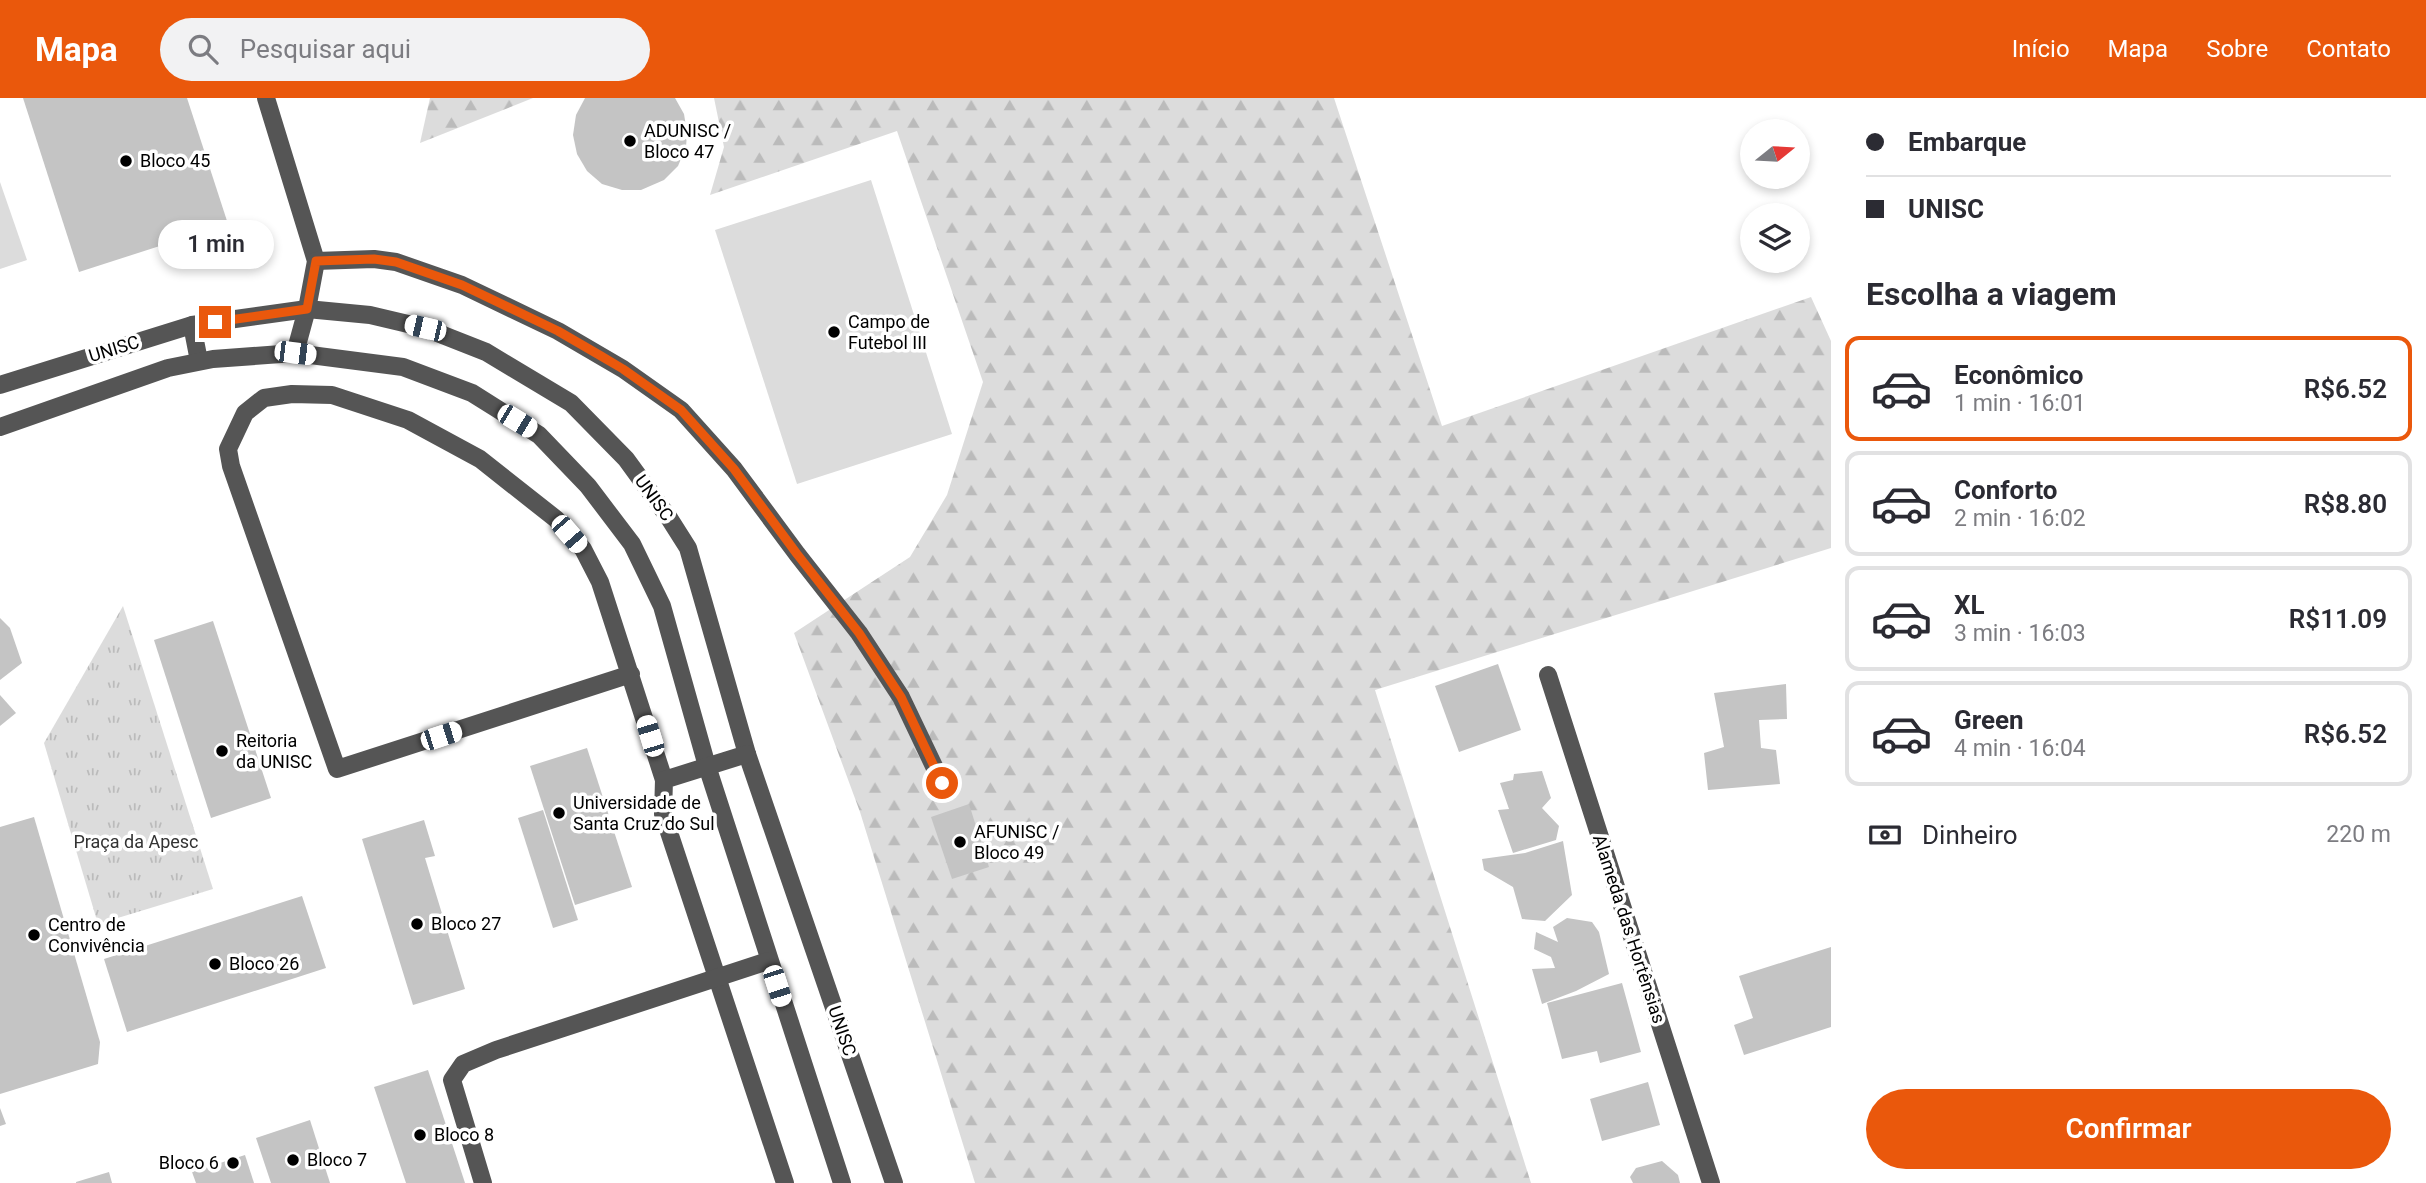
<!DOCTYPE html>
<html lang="pt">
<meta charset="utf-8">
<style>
body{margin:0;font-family:Roboto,sans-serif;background:#f2f2f3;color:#2b2b33;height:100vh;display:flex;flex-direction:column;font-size:26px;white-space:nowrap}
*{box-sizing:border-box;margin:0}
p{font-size:23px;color:#7c7c81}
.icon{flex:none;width:38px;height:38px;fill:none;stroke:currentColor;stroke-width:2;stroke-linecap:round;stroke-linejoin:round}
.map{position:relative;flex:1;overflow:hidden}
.sheet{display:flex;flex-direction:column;background:#fff;width:595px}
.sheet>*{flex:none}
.banner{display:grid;align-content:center;height:154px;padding:0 35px;background:#fff}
.needle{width:46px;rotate:72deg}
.buttons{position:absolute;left:1740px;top:21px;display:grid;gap:14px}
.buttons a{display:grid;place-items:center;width:70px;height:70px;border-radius:50%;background:#fff;box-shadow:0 4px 10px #0003;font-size:35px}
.end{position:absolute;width:32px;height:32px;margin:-16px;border:9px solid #ea580c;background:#fff;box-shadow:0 0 0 4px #fff}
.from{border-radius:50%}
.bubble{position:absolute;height:49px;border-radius:24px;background:#fff;box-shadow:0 4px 10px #0003;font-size:23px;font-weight:600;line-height:49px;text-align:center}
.car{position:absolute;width:21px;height:42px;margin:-21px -10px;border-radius:9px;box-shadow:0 0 5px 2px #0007;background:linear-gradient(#fff 24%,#345 0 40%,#fff 0 76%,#345 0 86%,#fff 0)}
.banner b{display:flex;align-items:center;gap:24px;height:66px;font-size:26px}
.banner b+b{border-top:2px solid #e1e1e2}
.banner i{width:18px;height:18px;background:#2b2b33}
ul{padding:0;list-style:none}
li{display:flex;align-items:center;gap:21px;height:105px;margin:0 14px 10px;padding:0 21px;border:4px solid #e1e1e2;border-radius:14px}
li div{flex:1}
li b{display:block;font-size:26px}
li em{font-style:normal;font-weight:600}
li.current{border-color:#ea580c}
li>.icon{width:63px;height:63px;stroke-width:1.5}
h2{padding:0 35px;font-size:32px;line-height:84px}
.pay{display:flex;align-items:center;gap:18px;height:77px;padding:0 35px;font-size:26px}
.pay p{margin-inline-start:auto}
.primary-button{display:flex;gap:14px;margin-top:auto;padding:14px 35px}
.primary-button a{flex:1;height:80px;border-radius:42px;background:#ea580c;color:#fff;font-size:28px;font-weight:600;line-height:80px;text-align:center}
header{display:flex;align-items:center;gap:42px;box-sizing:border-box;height:98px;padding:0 35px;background:#ea580c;color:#fff}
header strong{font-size:33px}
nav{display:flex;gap:38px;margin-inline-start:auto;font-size:24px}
.search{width:490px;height:63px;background:#f2f2f3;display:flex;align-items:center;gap:18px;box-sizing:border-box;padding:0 24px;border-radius:38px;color:#7c7c81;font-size:26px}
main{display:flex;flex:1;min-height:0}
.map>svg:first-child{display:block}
.grass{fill:#dcdcdc}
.forest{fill:url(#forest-firs)}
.park{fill:url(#park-tufts)}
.building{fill:#c4c4c4}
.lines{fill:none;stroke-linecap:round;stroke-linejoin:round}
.minor{stroke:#555;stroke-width:18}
.route{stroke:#ea580c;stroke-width:9}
.poi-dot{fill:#000;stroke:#fff;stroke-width:2.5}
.labels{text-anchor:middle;stroke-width:7;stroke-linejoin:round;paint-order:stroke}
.poi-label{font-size:18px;fill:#000;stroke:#fff;text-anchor:start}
.street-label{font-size:18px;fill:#000;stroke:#fff}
.park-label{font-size:18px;fill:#333;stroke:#fff}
</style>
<header>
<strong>Mapa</strong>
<div class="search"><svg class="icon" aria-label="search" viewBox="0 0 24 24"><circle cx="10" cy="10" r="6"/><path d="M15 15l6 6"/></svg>Pesquisar aqui</div>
<nav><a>Início</a><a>Mapa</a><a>Sobre</a><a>Contato</a></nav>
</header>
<main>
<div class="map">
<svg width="1831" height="1085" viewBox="0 0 1831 1085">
<defs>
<pattern id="forest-firs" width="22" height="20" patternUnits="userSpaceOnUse" patternTransform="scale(1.75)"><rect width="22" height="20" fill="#dcdcdc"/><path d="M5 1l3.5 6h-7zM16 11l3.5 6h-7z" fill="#bbb"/></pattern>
<pattern id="park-tufts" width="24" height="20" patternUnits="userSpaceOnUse" patternTransform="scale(1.75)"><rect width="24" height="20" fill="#dcdcdc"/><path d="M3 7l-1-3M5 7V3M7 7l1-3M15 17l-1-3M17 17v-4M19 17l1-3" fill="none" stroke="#bbb"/></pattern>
</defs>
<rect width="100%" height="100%" fill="#fff"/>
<g class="grass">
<polygon points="871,82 952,336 797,386 715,132"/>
<polygon points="0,84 27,162 0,171"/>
</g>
<g class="forest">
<polygon points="430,0 533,0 420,45"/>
<polygon points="714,0 1334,0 1442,328 1811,199 1831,243 1831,450 1375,592 1531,1085 975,1085 860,714 794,535 910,459 947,397 983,284 897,33 710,97 724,49"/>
</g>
<polygon class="park" points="123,508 213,791 98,826 44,645"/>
<g class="building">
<polygon points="23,0 187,0 228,126 79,174"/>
<polygon points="585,0 675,0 684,16 687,35 686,49 678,68 664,82 641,92 622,92 602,86 587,73 577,56 573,37 576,17"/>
<polygon points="0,520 10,530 22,565 0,582"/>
<polygon points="213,523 271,700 211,720 154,542"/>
<polygon points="1498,566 1521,632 1459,654 1435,588"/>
<polygon points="1786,586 1787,621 1759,622 1761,650 1776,652 1780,686 1708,692 1704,655 1724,649 1714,595"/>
<polygon points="0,597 16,615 0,628"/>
<polygon points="587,650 632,789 575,807 530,668"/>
<polygon points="1542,673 1551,700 1542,710 1559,728 1556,742 1513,755 1498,712 1509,711 1500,685 1513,682 1514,676"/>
<polygon points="969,706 989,769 952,781 931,719"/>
<polygon points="543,712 578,822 553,830 518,720"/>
<polygon points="34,719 100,944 98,966 0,996 0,729"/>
<polygon points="424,722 435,758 425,760 465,891 413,907 362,741"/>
<polygon points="1563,743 1572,797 1545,823 1522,821 1513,789 1484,772 1482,761 1525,755"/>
<polygon points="302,798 326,870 127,934 104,861"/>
<polygon points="1567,820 1592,824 1599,834 1609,876 1576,893 1542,906 1532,871 1555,870 1551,859 1534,851 1536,834 1558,844 1553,829"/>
<polygon points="1831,849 1831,929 1744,957 1734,927 1753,920 1739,878"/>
<polygon points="1622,885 1641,954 1600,965 1597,953 1562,961 1547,905"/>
<polygon points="428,972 465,1085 406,1085 374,989"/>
<polygon points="1648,984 1660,1027 1602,1043 1590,1001"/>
<polygon points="0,1010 6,1026 0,1028"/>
<polygon points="310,1022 330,1085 271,1085 256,1040"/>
<polygon points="245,1057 254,1085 196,1085 192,1074"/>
<polygon points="1662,1063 1678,1077 1680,1085 1633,1085 1630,1079 1636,1070"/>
<polygon points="109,1074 112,1085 76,1085 76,1084"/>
</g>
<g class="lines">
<g class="minor">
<polyline points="266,0 316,163 307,211 295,255"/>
<polyline points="316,163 374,161 396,164 462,187 558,233 623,271 681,312 734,371 797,456 859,535 901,599 942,685"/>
<polyline points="192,227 199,263"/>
<polyline points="0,287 192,227 307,211 370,217 425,230 486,254 571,305 626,361 669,420 688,450 747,656 894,1085"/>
<polyline points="0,329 168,270 213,261 295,255 403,269 472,295 539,337 588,388 632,446 662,508 707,668 842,1085"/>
<polyline points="631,576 337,671 231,368 228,351 245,315 264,300 292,296 332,297 408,322 480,361 556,421 583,451 600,484 664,682"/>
<polyline points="1548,577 1711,1085"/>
<polyline points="747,656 664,682 663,716 785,1085"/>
<polyline points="483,1085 452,982 463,966 496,952 768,863"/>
</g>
</g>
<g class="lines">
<polyline class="route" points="215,224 307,211 316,163 374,161 396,164 462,187 558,233 601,258 623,271 681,312 734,371 797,456 859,535 901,599 942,685"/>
</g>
<g class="poi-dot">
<circle cx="630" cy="43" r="7"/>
<circle cx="126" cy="63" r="7"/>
<circle cx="834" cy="234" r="7"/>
<circle cx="222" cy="653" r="7"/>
<circle cx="559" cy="715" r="7"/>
<circle cx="960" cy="744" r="7"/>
<circle cx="417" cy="826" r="7"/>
<circle cx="34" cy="837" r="7"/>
<circle cx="215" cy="866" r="7"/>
<circle cx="420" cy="1037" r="7"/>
<circle cx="293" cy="1062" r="7"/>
<circle cx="233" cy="1065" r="7"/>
</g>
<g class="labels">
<g class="poi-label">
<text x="644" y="39">ADUNISC /<tspan x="644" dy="21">Bloco 47</tspan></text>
<text x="140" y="69">Bloco 45</text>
<text x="848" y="230">Campo de<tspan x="848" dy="21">Futebol III</tspan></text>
<text x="236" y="649">Reitoria<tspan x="236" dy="21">da UNISC</tspan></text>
<text x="573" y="711">Universidade de<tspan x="573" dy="21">Santa Cruz do Sul</tspan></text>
<text x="974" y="740">AFUNISC /<tspan x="974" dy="21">Bloco 49</tspan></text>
<text x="431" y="832">Bloco 27</text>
<text x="48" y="833">Centro de<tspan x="48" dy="21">Convivência</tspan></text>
<text x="229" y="872">Bloco 26</text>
<text x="434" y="1043">Bloco 8</text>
<text x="307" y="1068">Bloco 7</text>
<text x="219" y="1071" text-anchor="end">Bloco 6</text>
</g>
<g class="street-label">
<text transform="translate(114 251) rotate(-17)" y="6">UNISC</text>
<text transform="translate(654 400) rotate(54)" y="6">UNISC</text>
<text transform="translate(1629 831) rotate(72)" y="6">Alameda das Hortênsias</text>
<text transform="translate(842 933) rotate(71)" y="6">UNISC</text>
</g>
<g class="park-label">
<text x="136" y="750">Praça da Apesc</text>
</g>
</g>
</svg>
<div class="buttons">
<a><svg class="needle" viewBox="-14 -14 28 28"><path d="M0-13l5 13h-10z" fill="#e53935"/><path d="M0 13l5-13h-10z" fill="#7c7c81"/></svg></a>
<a><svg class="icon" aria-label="layers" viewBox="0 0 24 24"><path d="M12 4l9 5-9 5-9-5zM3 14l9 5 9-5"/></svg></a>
</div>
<i class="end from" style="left:942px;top:685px"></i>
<i class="end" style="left:215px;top:224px"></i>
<div class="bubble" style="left:158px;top:122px;width:116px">1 min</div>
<i class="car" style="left:425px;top:230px;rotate:283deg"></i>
<i class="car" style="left:295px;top:255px;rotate:97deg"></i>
<i class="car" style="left:517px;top:323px;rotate:121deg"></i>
<i class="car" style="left:569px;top:436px;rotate:139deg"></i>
<i class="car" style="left:441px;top:638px;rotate:72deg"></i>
<i class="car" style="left:650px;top:638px;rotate:343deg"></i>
<i class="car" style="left:777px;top:888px;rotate:162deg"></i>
</div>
<section class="sheet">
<div class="banner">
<b><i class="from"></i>Embarque</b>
<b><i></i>UNISC</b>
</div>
<h2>Escolha a viagem</h2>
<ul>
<li class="current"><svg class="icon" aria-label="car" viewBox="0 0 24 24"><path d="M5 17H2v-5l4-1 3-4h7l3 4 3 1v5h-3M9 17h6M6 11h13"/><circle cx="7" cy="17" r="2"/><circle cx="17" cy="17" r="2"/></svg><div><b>Econômico</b><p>1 min · 16:01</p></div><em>R$6.52</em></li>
<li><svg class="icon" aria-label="car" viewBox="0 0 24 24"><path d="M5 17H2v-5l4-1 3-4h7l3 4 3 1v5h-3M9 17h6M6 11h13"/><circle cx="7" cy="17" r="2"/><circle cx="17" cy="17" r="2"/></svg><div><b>Conforto</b><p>2 min · 16:02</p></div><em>R$8.80</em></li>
<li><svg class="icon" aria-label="car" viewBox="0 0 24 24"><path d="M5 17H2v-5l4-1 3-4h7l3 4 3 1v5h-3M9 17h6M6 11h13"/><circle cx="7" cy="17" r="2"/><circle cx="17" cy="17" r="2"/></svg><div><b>XL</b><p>3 min · 16:03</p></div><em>R$11.09</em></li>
<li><svg class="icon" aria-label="car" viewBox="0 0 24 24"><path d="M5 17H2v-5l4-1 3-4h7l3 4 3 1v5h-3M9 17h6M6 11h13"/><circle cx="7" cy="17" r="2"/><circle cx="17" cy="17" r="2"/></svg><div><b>Green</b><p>4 min · 16:04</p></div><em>R$6.52</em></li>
</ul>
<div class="pay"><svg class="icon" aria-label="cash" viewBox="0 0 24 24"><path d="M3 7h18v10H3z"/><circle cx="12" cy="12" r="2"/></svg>Dinheiro<p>220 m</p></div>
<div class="primary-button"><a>Confirmar</a></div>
</section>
</main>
